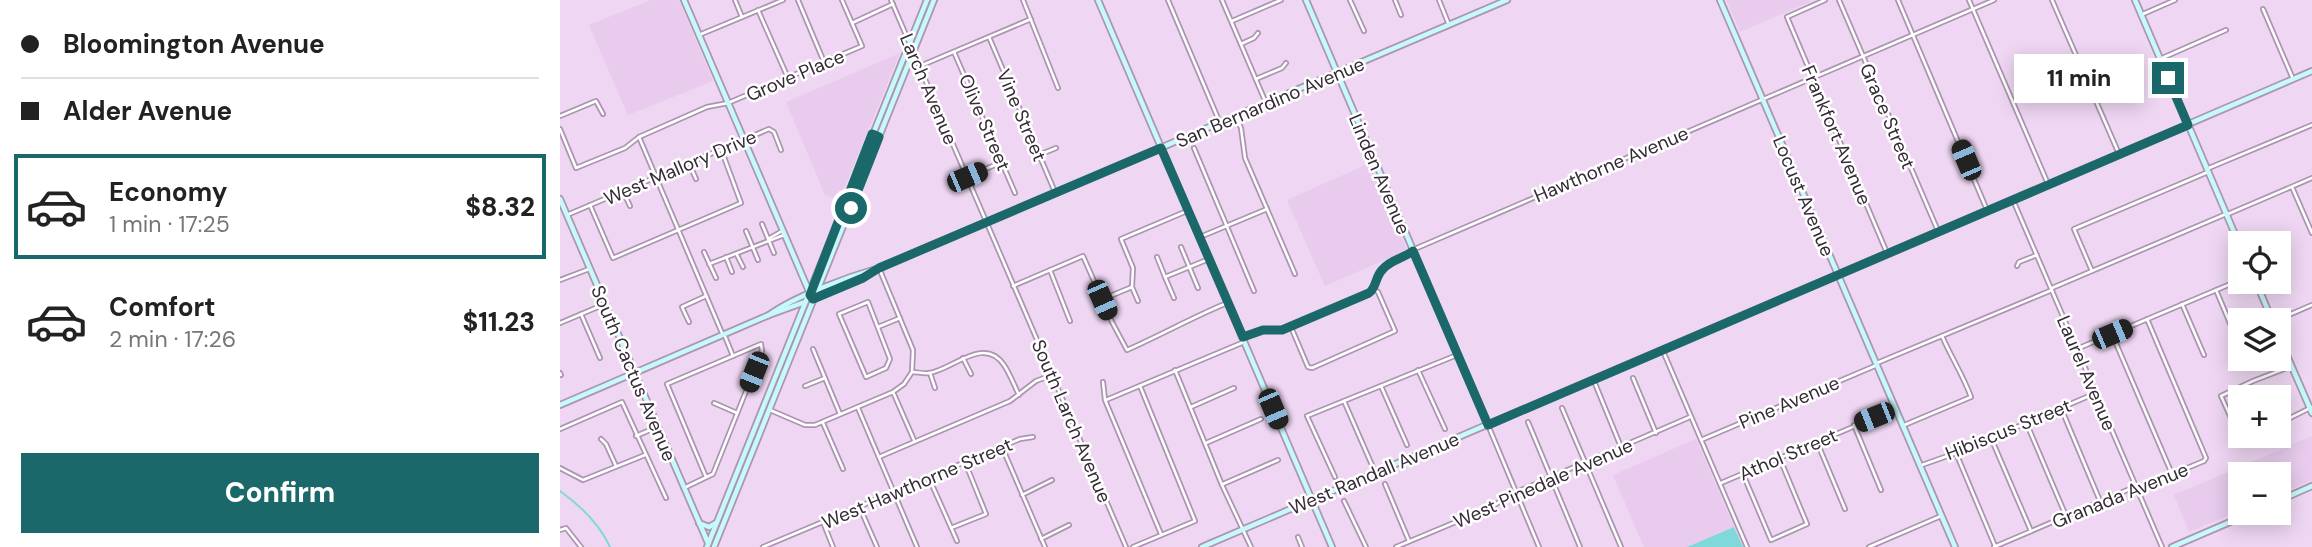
<!DOCTYPE html>
<meta charset="utf-8">
<style>
body{margin:0;font-family:"DM Sans",sans-serif;background:#f6f6f6;color:#222;height:100vh;display:flex;flex-direction:column;font-size:26px;white-space:nowrap}
*{box-sizing:border-box;margin:0}
p{font-size:23px;color:#767676}
.icon{flex:none;width:38px;height:38px;fill:none;stroke:currentColor;stroke-width:2;stroke-linecap:round;stroke-linejoin:round}
.map{position:relative;flex:1;overflow:hidden}
.sheet{display:flex;flex-direction:column;background:#fff;width:560px}
.sheet>*{flex:none}
.hud{display:grid;align-content:center;height:154px;padding:0 21px;background:#fff}
.controls{position:absolute;left:1668px;top:231px;display:grid;gap:14px}
.controls a{display:grid;place-items:center;width:63px;height:63px;border-radius:0px;background:#fff;box-shadow:0 4px 18px #0003;font-size:35px}
.end{position:absolute;width:32px;height:32px;margin:-16px;border:9px solid #1b686a;background:#fff;box-shadow:0 0 0 4px #fff}
.from{border-radius:50%}
.bubble{position:absolute;height:49px;border-radius:0px;background:#fff;box-shadow:0 4px 18px #0003;font-size:23px;font-weight:800;line-height:49px;text-align:center}
.car{position:absolute;width:21px;height:42px;margin:-21px -10px;border-radius:9px;box-shadow:0 0 5px 2px #0007;background:linear-gradient(#222 24%,#8ab4d8 0 40%,#222 0 76%,#8ab4d8 0 86%,#222 0)}
.hud b{display:flex;align-items:center;gap:24px;height:66px;font-size:26px}
.hud b+b{border-top:2px solid #e0e0e0}
.hud i{width:18px;height:18px;background:#222}
ul{padding:0;list-style:none}
li{display:flex;align-items:center;gap:21px;height:105px;margin:0 14px 10px;padding:0 7px;border:4px solid transparent;border-radius:0px}
li div{flex:1}
li b{display:block;font-size:26px}
li em{font-style:normal;font-weight:800}
li.active{border-color:#1b686a}
li>.icon{width:63px;height:63px;stroke-width:1.5}
.button{display:flex;gap:14px;margin-top:auto;padding:14px 21px}
.button a{flex:1;height:80px;border-radius:0px;background:#1b686a;color:#fff;font-size:28px;font-weight:800;line-height:80px;text-align:center}
main{display:flex;flex:1;min-height:0}
.map>svg:first-child{display:block}
.built{fill:#e8cbed}
.water{fill:#7fd9db}
.lines{fill:none;stroke-linecap:round;stroke-linejoin:round}
.stream{stroke:#7fd9db;stroke-width:2}
.street-casing{stroke:#ac95b0;stroke-width:6}
.secondary-casing{stroke:#ac95b0;stroke-width:8}
.street{stroke:#fff;stroke-width:2.5}
.secondary{stroke:#c6f9fa;stroke-width:4.5}
.route{stroke:#1b686a;stroke-width:9}
.labels{text-anchor:middle;stroke-width:5;stroke-linejoin:round;paint-order:stroke}
.street-label{font-size:19px;fill:#352b36;stroke:#fff}
</style>
<main>
<section class="sheet">
<div class="hud">
<b><i class="from"></i>Bloomington Avenue</b>
<b><i></i>Alder Avenue</b>
</div>
<ul>
<li class="active"><svg class="icon" aria-label="car" viewBox="0 0 24 24"><path d="M5 17H2v-5l4-1 3-4h7l3 4 3 1v5h-3M9 17h6M6 11h13"/><circle cx="7" cy="17" r="2"/><circle cx="17" cy="17" r="2"/></svg><div><b>Economy</b><p>1 min · 17:25</p></div><em>$8.32</em></li>
<li><svg class="icon" aria-label="car" viewBox="0 0 24 24"><path d="M5 17H2v-5l4-1 3-4h7l3 4 3 1v5h-3M9 17h6M6 11h13"/><circle cx="7" cy="17" r="2"/><circle cx="17" cy="17" r="2"/></svg><div><b>Comfort</b><p>2 min · 17:26</p></div><em>$11.23</em></li>
</ul>
<div class="button"><a>Confirm</a></div>
</section>
<div class="map">
<svg width="1752" height="547" viewBox="0 0 1752 547">
<rect width="100%" height="100%" fill="#efd7f3"/>
<g class="built">
<polygon points="91,0 119,0 153,81 68,115 29,25"/>
<polygon points="1166,0 1249,0 1250,2 1180,32"/>
<polygon points="340,53 279,201 265,195 226,102"/>
<polygon points="810,163 847,250 765,286 727,200"/>
<polygon points="1752,436 1752,480 1719,494 1718,474 1680,474 1680,511 1629,532 1614,495"/>
<polygon points="1136,439 1174,527 1127,547 1084,547 1053,475"/>
</g>
<polygon class="water" points="1174,527 1183,547 1127,547"/>
<g class="lines">
<path class="stream" d="M0 491C21 506 39 523 50 547"/>
<defs>
<g id="street">
<polyline points="175,0 182,17"/>
<polyline points="238,0 264,62"/>
<polyline points="331,0 566,547"/>
<polyline points="463,0 498,88"/>
<polyline points="608,0 660,123"/>
<polyline points="662,0 706,103"/>
<polyline points="790,0 804,31"/>
<polyline points="835,0 841,15"/>
<polyline points="879,0 889,25"/>
<polyline points="1265,0 1227,17 1327,253"/>
<polyline points="1279,0 1378,231"/>
<polyline points="1338,0 1427,210"/>
<polyline points="1409,0 1488,184"/>
<polyline points="1492,0 1559,154"/>
<polyline points="1703,9 1733,79"/>
<polyline points="198,10 228,78"/>
<polyline points="1583,14 1615,0"/>
<polyline points="672,21 721,0"/>
<polyline points="292,23 333,4"/>
<polyline points="139,35 223,0"/>
<polyline points="429,37 495,192"/>
<polyline points="681,44 694,38 698,33"/>
<polyline points="394,52 455,193"/>
<polyline points="1600,59 1666,30"/>
<polyline points="360,66 471,19"/>
<polyline points="696,79 722,68 726,63"/>
<polyline points="0,116 36,101 43,114"/>
<polyline points="676,116 681,128 685,158 735,274"/>
<polyline points="0,129 16,168 65,148 79,137 147,107 168,103 302,46 282,0"/>
<polyline points="79,137 162,333"/>
<polyline points="634,148 694,291"/>
<polyline points="479,155 496,148"/>
<polyline points="129,163 136,179"/>
<polyline points="1649,168 1752,125"/>
<polyline points="407,177 442,162"/>
<polyline points="1732,187 1752,233"/>
<polyline points="63,191 70,206"/>
<polyline points="1453,200 1602,547"/>
<polyline points="30,205 53,258 181,203 161,149"/>
<polyline points="1668,214 1752,178"/>
<polyline points="7,215 209,129 214,132 221,150"/>
<polyline points="202,224 214,253"/>
<polyline points="186,231 198,260"/>
<polyline points="640,237 707,209"/>
<polyline points="208,239 222,231"/>
<polyline points="621,247 638,288"/>
<polyline points="144,252 156,278"/>
<polyline points="177,255 183,267"/>
<polyline points="166,257 172,272"/>
<polyline points="597,257 605,277"/>
<polyline points="149,264 224,235"/>
<polyline points="1457,266 1459,262 1477,255"/>
<polyline points="490,270 510,321"/>
<polyline points="1532,271 1514,229 1648,172"/>
<polyline points="0,280 29,269"/>
<path d="M453 286 523 256 552 322 567 350C601 335 633 317 667 303"/>
<polyline points="1492,288 1666,214"/>
<polyline points="1656,290 1677,340"/>
<polyline points="614,298 605,277 649,259"/>
<polyline points="543,299 572,287"/>
<polyline points="578,301 572,287 573,268 561,239 627,211"/>
<polygon points="308,302 330,359 326,368 306,377 279,314"/>
<polyline points="1622,304 1644,355"/>
<polyline points="21,314 40,358"/>
<polyline points="1717,320 1752,305"/>
<polyline points="129,322 122,307 146,296"/>
<polyline points="0,323 45,304"/>
<polyline points="318,327 340,318"/>
<polyline points="731,327 748,367 752,368 835,331 818,292 814,289"/>
<polyline points="164,334 173,356"/>
<polyline points="1552,334 1612,474"/>
<path d="M683 337 703 330H722L809 293C817 287 815 277 822 269 831 259 847 257 857 248L1434 0"/>
<polyline points="1519,348 1680,280"/>
<polyline points="253,349 280,414"/>
<polyline points="1103,351 1187,547"/>
<polyline points="403,358 411,374"/>
<polyline points="1317,363 1492,290"/>
<polyline points="615,370 662,485 691,547"/>
<polyline points="858,370 885,429"/>
<path d="M352 372C357 372 364 374 369 373 392 370 424 335 444 365 450 374 454 385 459 395"/>
<polyline points="0,373 1,375"/>
<polyline points="370,373 375,388"/>
<polyline points="1073,378 1096,433"/>
<polyline points="1034,381 1061,447"/>
<polyline points="543,382 545,400 601,534"/>
<polyline points="245,386 265,378"/>
<polyline points="821,386 847,445"/>
<polyline points="333,392 354,440"/>
<polyline points="546,400 684,342"/>
<polyline points="784,401 815,472"/>
<polyline points="154,403 177,413"/>
<polyline points="631,407 674,388"/>
<polyline points="298,408 357,547"/>
<polyline points="1002,408 1061,547"/>
<polyline points="1501,408 1540,501"/>
<polyline points="210,410 245,425 255,425 333,392 344,384 352,372 353,350 319,268"/>
<polyline points="968,422 1020,547"/>
<polyline points="1466,422 1506,516"/>
<polyline points="263,423 283,469"/>
<polyline points="1718,424 1752,407"/>
<polyline points="928,425 979,547"/>
<polyline points="1294,425 1321,490"/>
<path d="M1342 426 1411 397C1403 375 1391 357 1382 336"/>
<polyline points="0,429 62,402 106,498"/>
<polyline points="76,436 97,427"/>
<polyline points="1692,436 1681,440 1661,396 1693,381 1732,366"/>
<polyline points="1431,438 1471,531"/>
<polyline points="41,439 46,444 56,466"/>
<polyline points="1141,440 1317,365"/>
<polyline points="1257,442 1285,509"/>
<polyline points="646,443 701,419"/>
<polyline points="442,447 485,547"/>
<polyline points="1396,453 1435,546"/>
<polyline points="319,457 450,401 476,381 492,375"/>
<polyline points="1362,465 1396,453 1536,393"/>
<polyline points="0,468 23,480 85,455"/>
<polyline points="1183,474 1211,540 1247,524 1220,459"/>
<polyline points="775,477 747,416 897,355"/>
<polyline points="369,478 397,541"/>
<polyline points="1161,483 1335,409"/>
<polyline points="663,484 718,460"/>
<polyline points="825,484 849,541"/>
<polyline points="124,488 153,474 202,351 201,344 107,384 146,477"/>
<polyline points="462,495 492,480"/>
<polyline points="784,501 806,547"/>
<polyline points="300,508 317,547"/>
<polyline points="263,522 273,547"/>
<polyline points="391,528 426,514 405,462"/>
<polyline points="0,530 6,528 21,547"/>
<polyline points="738,537 742,547"/>
<polyline points="481,539 509,525"/>
<polyline points="203,547 460,439 473,437"/>
<polyline points="573,547 635,521 580,386"/>
<polyline points="836,547 934,506 945,497 1130,417"/>
<polyline points="1309,547 1381,516"/>
<polyline points="1434,547 1572,488 1582,487 1644,461 1646,458 1587,319"/>
</g>
<g id="secondary">
<polyline points="124,0 251,296"/>
<polyline points="538,0 772,547"/>
<polyline points="746,0 928,425"/>
<polyline points="1160,0 1395,547"/>
<polyline points="1575,0 1680,246"/>
<polyline points="0,199 148,543"/>
<polyline points="1696,282 1712,320"/>
<polyline points="253,299 312,272"/>
<path d="M209 315C235 296 288 277 319 268L947 0"/>
<polyline points="1718,335 1752,413"/>
<polyline points="0,405 209,315 245,302"/>
<polyline points="1718,501 1752,486"/>
<polyline points="139,523 149,527 156,523"/>
<polyline points="147,547 367,0"/>
<polyline points="154,547 374,0"/>
<polyline points="642,547 1752,71"/>
<polyline points="1612,547 1691,513"/>
</g>
</defs>
<use href="#street" class="street-casing"/>
<use href="#secondary" class="secondary-casing"/>
<use href="#street" class="street"/>
<use href="#secondary" class="secondary"/>
</g>
<g class="lines">
<path class="route" d="M291 208 319 137 312 134 250 295 253 299 303 278 319 268 601 148 683 337 703 330H722L809 293C817 287 815 276 823 269 830 260 844 258 853 251L928 425 1628 125 1608 78"/>
</g>
<g class="labels">
<g class="street-label">
<text transform="translate(235 75) rotate(-23)" y="7">Grove Place</text>
<text transform="translate(369 89) rotate(67)" y="7">Larch Avenue</text>
<text transform="translate(710 102) rotate(-23)" y="7">San Bernardino Avenue</text>
<text transform="translate(462 115) rotate(67)" y="7">Vine Street</text>
<text transform="translate(1328 116) rotate(67)" y="7">Grace Street</text>
<text transform="translate(425 122) rotate(67)" y="7">Olive Street</text>
<text transform="translate(1277 135) rotate(67)" y="7">Frankfort Avenue</text>
<text transform="translate(1051 164) rotate(-23)" y="7">Hawthorne Avenue</text>
<text transform="translate(120 167) rotate(-23)" y="7">West Mallory Drive</text>
<text transform="translate(820 174) rotate(67)" y="7">Linden Avenue</text>
<text transform="translate(1244 196) rotate(67)" y="7">Locust Avenue</text>
<text transform="translate(74 373) rotate(67)" y="7">South Cactus Avenue</text>
<text transform="translate(1527 373) rotate(67)" y="7">Laurel Avenue</text>
<text transform="translate(1229 402) rotate(-23)" y="7">Pine Avenue</text>
<text transform="translate(512 421) rotate(67)" y="7">South Larch Avenue</text>
<text transform="translate(1448 429) rotate(-22)" y="7">Hibiscus Street</text>
<text transform="translate(1228 454) rotate(-23)" y="7">Athol Street</text>
<text transform="translate(814 473) rotate(-23)" y="7">West Randall Avenue</text>
<text transform="translate(357 483) rotate(-23)" y="7">West Hawthorne Street</text>
<text transform="translate(983 483) rotate(-24)" y="7">West Pinedale Avenue</text>
<text transform="translate(1560 495) rotate(-22)" y="7">Granada Avenue</text>
</g>
</g>
</svg>
<div class="controls">
<a><svg class="icon" aria-label="locate" viewBox="0 0 24 24"><circle cx="12" cy="12" r="6"/><path d="M12 2v4M12 18v4M2 12h4M18 12h4"/></svg></a>
<a><svg class="icon" aria-label="layers" viewBox="0 0 24 24"><path d="M12 4l9 5-9 5-9-5zM3 14l9 5 9-5"/></svg></a>
<a>+</a>
<a>−</a>
</div>
<i class="end from" style="left:291px;top:208px"></i>
<i class="end" style="left:1608px;top:78px"></i>
<div class="bubble" style="left:1454px;top:54px;width:130px">11 min</div>
<i class="car" style="left:1406px;top:160px;rotate:337deg"></i>
<i class="car" style="left:407px;top:177px;rotate:67deg"></i>
<i class="car" style="left:542px;top:300px;rotate:156deg"></i>
<i class="car" style="left:1552px;top:334px;rotate:67deg"></i>
<i class="car" style="left:194px;top:372px;rotate:202deg"></i>
<i class="car" style="left:713px;top:409px;rotate:157deg"></i>
<i class="car" style="left:1314px;top:417px;rotate:248deg"></i>
</div>
</main>
